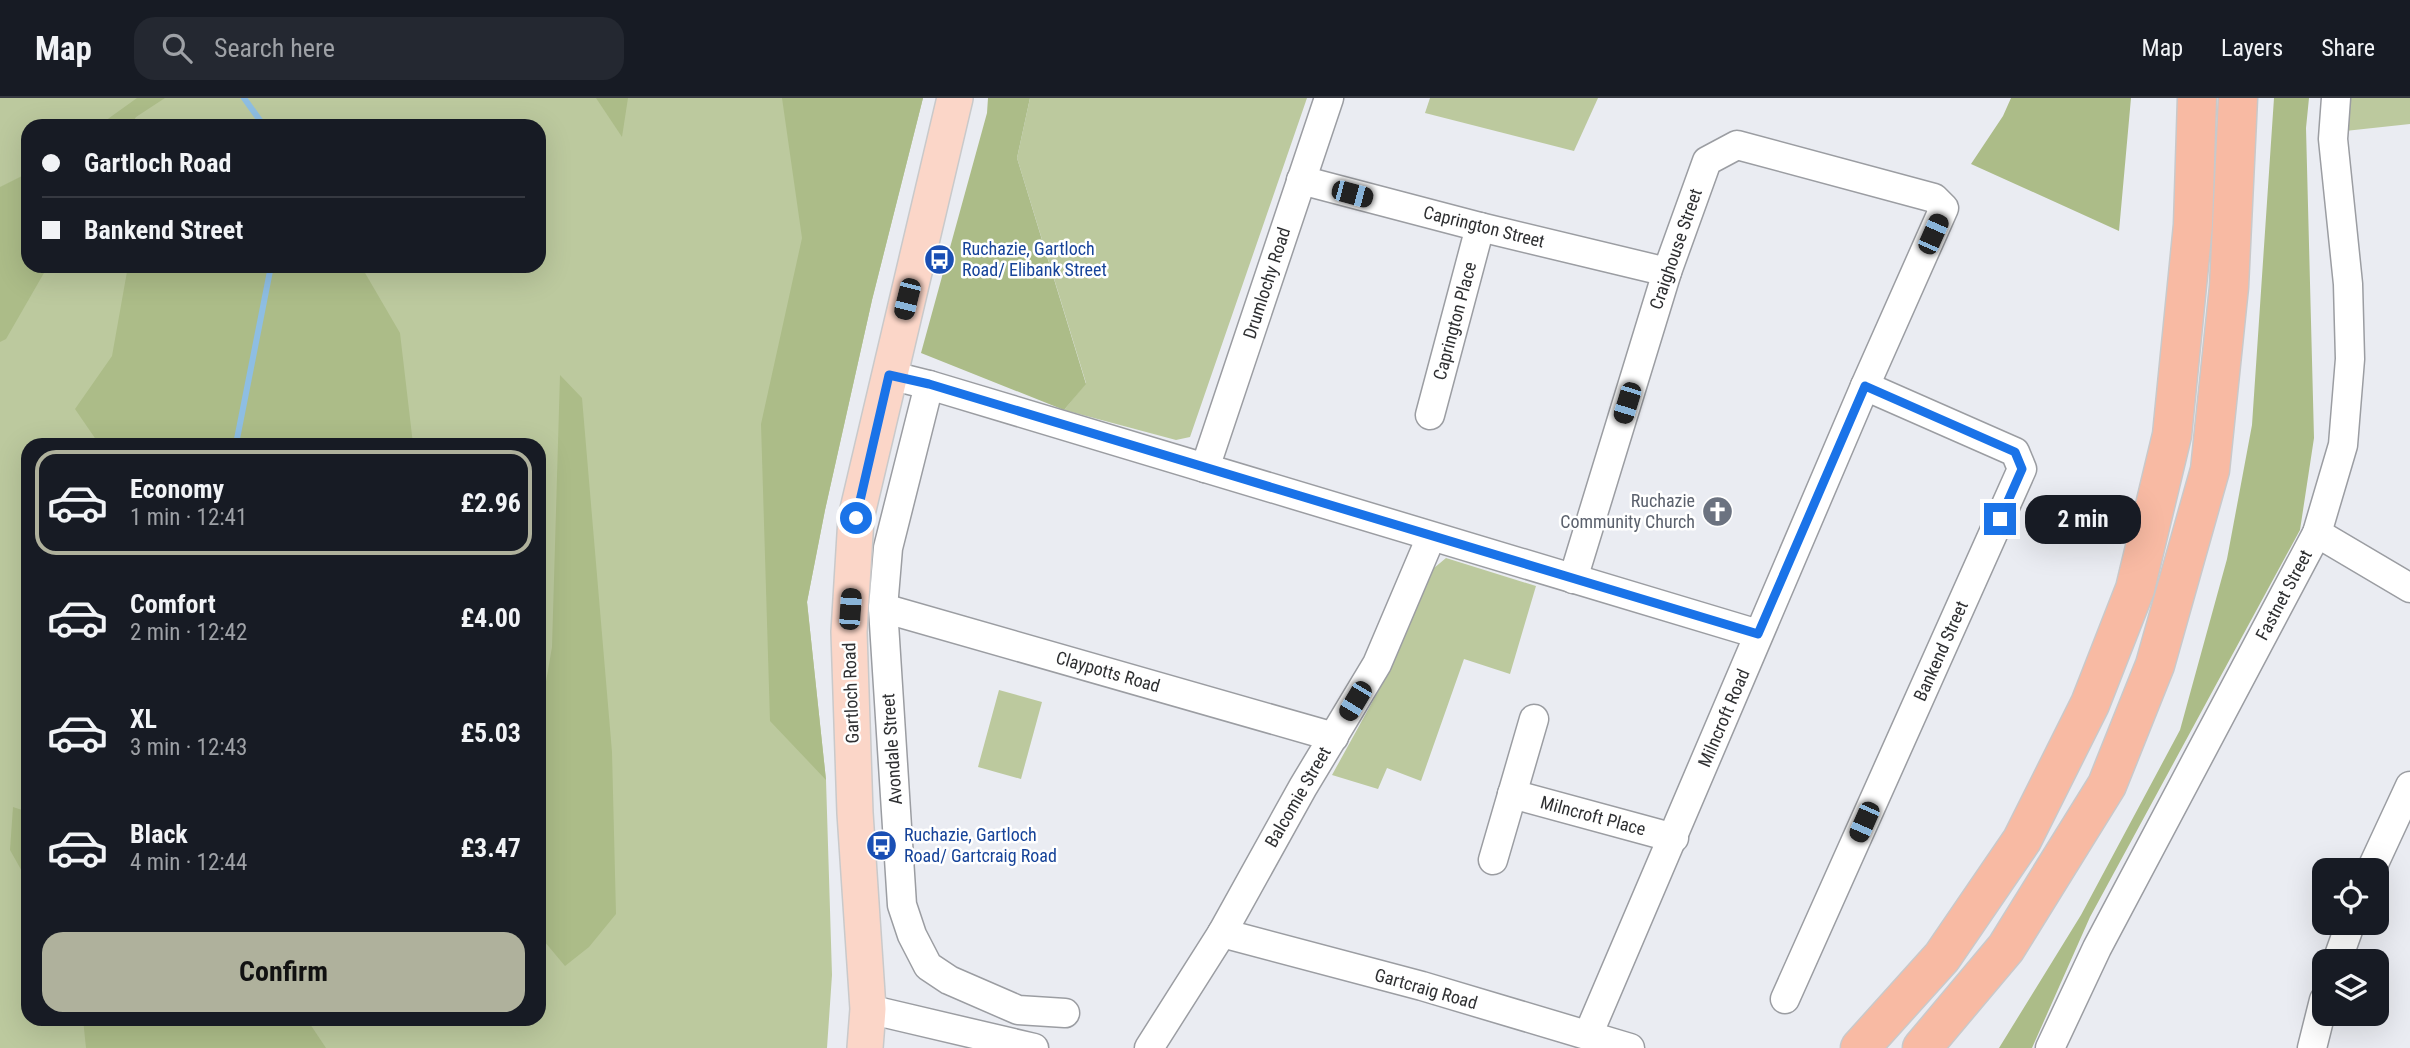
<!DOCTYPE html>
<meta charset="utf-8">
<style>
body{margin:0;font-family:"Roboto Condensed",sans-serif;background:#242831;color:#f1f3f6;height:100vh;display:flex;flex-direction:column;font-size:26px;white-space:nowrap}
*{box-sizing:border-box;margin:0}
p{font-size:23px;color:#9ea1a6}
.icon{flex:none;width:38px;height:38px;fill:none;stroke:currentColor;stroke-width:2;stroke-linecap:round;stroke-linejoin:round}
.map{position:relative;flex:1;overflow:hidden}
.sheet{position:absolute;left:21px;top:340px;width:525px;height:588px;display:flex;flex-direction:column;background:#171b24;border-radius:21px;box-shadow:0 7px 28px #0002}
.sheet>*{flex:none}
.hud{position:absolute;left:21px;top:21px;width:525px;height:154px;border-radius:21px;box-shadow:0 7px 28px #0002;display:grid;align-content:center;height:154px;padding:0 21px;background:#171b24}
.fabs{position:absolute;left:2312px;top:760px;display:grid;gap:14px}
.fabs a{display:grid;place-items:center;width:77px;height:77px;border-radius:14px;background:#171b24;box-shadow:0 7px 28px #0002;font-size:35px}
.end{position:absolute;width:32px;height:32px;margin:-16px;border:9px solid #1a73e8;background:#fff;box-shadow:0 0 0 4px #fff}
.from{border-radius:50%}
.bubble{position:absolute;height:49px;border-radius:21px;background:#171b24;box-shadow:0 7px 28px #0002;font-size:23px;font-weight:700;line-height:49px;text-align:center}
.car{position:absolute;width:21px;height:42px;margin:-21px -10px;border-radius:9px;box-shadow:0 0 5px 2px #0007;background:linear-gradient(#222 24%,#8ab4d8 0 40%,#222 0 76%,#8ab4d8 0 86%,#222 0)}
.hud b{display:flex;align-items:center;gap:24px;height:66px;font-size:26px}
.hud b+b{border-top:2px solid #363941}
.hud i{width:18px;height:18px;background:#f1f3f6}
ul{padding:12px 0 0;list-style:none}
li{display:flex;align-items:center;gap:21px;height:105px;margin:0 14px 10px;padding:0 7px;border:4px solid transparent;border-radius:21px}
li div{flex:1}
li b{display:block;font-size:26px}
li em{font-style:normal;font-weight:700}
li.current{border-color:#afb19c}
li>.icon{width:63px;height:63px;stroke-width:1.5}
.cta{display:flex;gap:14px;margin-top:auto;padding:14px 21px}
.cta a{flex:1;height:80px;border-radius:21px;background:#afb19c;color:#111;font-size:28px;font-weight:700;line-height:80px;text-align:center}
header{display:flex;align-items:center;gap:42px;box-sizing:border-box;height:98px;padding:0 35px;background:#171b24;border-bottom:2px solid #363941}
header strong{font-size:33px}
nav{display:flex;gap:38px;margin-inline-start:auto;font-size:24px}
.search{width:490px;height:63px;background:#242831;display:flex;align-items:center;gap:18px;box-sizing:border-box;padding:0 24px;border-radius:21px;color:#9ea1a6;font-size:26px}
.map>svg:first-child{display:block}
.green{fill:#bcc99e;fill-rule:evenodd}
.forest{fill:#acbc88}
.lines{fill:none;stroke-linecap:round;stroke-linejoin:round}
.stream{stroke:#8ebee3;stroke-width:6}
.minor-casing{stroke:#9b9da2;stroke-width:31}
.major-casing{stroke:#c9c9ca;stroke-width:38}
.highway-casing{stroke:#c9c9ca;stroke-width:41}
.minor{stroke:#fff;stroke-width:28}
.major{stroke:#fbd6c8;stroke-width:35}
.highway{stroke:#f8baa3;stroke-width:38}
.route{stroke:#1a73e8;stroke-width:9}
.labels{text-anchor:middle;stroke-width:5;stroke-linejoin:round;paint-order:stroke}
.street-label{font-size:18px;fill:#2f3032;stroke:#fff}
.transit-label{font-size:18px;fill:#164399;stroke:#fff;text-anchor:start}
.worship-label{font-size:18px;fill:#5b616d;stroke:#fff;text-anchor:end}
</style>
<header>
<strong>Map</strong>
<div class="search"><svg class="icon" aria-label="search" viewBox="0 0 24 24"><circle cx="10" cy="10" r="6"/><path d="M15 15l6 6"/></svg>Search here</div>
<nav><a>Map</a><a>Layers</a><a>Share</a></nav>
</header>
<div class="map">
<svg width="2410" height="950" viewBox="0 0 2410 950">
<rect width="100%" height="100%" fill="#eaecf2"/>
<g class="green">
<path d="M0 0H923L872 202 825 412 807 504 826 682 832 877 827 950H0ZM28 28H539V168H28ZM28 346H539V920H28Z"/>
<polygon points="1030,0 1307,0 1190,339 1176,342 1064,312 1086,285 1017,60"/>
<polygon points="1430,0 1598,0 1574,53 1425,15"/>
<polygon points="2350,0 2410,0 2410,26 2345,33"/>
<polygon points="1446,460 1536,488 1510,576 1464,561 1421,683 1387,670 1378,691 1332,677 1380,590 1422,480"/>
<polygon points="999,592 1042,604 1021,681 978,669"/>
</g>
<g class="forest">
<polygon points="137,0 165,0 136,19 130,28 98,28"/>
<polygon points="596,0 628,0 622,39"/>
<polygon points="782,0 923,0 872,202 825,412 807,504 826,682 770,623 761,326 802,140"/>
<polygon points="988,0 1030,0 1017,60 1086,286 1064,312 921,255 987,15"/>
<polygon points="2011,0 2131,0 2119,133 1971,66 2003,18"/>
<polygon points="2274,0 2309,0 2306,30 2314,340 2300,432 2090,819 2032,950 1999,950 2081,817 2180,632 2227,461 2252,327"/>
<polygon points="28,75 28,168 48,168 6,241 0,244 0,89"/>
<polygon points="128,168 361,168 400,235 413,346 99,346 75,311 112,258"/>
<polygon points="560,277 582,300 612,654 616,816 589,849 565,868 539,837 539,624 552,549"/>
<polygon points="13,709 28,714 28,784 10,752"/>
<polygon points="83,921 302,921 310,926 326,950 86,950"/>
</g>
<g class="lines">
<g class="stream">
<polyline points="244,0 264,28"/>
<polyline points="236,346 271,168"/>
</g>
<defs>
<g id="minor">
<polyline points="1301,82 1480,129 1667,174"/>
<polyline points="889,277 929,287 1758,536"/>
<polyline points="929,287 888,450 883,510 902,807 912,837 928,868 949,882 1018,912 1065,915"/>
<polyline points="1430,317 1480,129"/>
<polyline points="1205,370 1329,0"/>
<polyline points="2317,435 2410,490"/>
<polyline points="1573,481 1667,174 1707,63 1737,47 1934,100 1944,110 1865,288 1588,937"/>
<polyline points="883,510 1334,639"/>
<polyline points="1512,696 1674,740"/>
<polyline points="1493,762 1534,621"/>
<polyline points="2371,772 2410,688"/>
<polyline points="1222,835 1422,888 1630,950"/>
<polyline points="2337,863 2351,824"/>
<polyline points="1785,901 2022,371 2015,354 1865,288"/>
<polyline points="868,911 1034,950"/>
<polyline points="1149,950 1222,835 1303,689 1377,566 1431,439"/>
<polyline points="2050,950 2097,850 2317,435 2343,347 2350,261 2348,186 2333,41 2336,0"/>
<polyline points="2312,950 2324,902"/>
</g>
<polyline id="major" points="865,950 868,911 855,715 849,534 856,420 955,0"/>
<g id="highway">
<polyline points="1860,950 1942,859 2022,742 2090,606 2135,491 2172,337 2193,127 2197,0"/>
<polyline points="1922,950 2006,850 2107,687 2155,567 2210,372 2229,189 2238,0"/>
</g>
</defs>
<use href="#minor" class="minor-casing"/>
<use href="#major" class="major-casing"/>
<use href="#highway" class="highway-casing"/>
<use href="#minor" class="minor"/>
<use href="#major" class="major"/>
<use href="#highway" class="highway"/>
</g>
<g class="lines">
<polyline class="route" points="856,420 889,277 929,286 1758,536 1865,288 2015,354 2022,371 2000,421"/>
</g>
<defs>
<symbol id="bus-disc" viewBox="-11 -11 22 22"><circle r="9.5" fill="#1a4fb4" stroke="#fff"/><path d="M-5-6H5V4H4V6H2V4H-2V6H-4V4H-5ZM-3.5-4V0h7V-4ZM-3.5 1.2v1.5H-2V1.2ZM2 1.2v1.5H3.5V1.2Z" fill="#fff"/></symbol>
<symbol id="church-disc" viewBox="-11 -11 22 22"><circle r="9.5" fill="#6b7280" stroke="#fff"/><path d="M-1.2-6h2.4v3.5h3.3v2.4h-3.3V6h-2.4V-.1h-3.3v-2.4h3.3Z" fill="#fff"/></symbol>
</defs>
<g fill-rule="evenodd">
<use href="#bus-disc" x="922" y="144" width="35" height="35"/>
<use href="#church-disc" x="1700" y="396" width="35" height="35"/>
<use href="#bus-disc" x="864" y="730" width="35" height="35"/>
</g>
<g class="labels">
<g class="street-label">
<text transform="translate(1484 129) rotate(14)" y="6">Caprington Street</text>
<text transform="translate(1676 151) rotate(-71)" y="6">Craighouse Street</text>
<text transform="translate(1267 185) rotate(-72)" y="6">Drumlochy Road</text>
<text transform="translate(1455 223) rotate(-75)" y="6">Caprington Place</text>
<text transform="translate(2284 497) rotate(-62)" y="6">Fastnet Street</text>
<text transform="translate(1941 553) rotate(-66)" y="6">Bankend Street</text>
<text transform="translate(1108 574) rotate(16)" y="6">Claypotts Road</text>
<text transform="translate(851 595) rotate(-92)" y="6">Gartloch Road</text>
<text transform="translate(1724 620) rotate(-67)" y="6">Milncroft Road</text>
<text transform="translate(892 651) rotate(-94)" y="6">Avondale Street</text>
<text transform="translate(1298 699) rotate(-60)" y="6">Balcomie Street</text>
<text transform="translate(1593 718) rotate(15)" y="6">Milncroft Place</text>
<text transform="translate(1426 891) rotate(16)" y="6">Gartcraig Road</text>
</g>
<g class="transit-label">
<text x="962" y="157">Ruchazie, Gartloch<tspan x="962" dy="21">Road/ Elibank Street</tspan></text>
<text x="904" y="743">Ruchazie, Gartloch<tspan x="904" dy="21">Road/ Gartcraig Road</tspan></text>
</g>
<g class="worship-label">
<text x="1695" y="409">Ruchazie<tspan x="1695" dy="21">Community Church</tspan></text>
</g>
</g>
</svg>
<div class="fabs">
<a><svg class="icon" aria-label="locate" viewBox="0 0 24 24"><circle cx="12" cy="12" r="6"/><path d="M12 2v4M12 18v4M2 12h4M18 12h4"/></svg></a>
<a><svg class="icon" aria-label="layers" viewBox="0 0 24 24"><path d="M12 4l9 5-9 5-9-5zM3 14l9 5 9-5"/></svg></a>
</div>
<i class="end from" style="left:856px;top:420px"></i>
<i class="end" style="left:2000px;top:421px"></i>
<div class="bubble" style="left:2025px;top:397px;width:116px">2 min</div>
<i class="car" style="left:1352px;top:96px;rotate:105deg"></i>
<i class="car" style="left:1933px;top:136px;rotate:24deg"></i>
<i class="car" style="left:907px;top:201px;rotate:194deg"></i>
<i class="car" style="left:1627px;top:305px;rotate:197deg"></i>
<i class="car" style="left:850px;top:511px;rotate:4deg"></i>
<i class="car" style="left:1355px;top:603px;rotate:211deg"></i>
<i class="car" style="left:1864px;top:724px;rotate:204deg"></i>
<div class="hud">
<b><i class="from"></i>Gartloch Road</b>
<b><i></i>Bankend Street</b>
</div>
<section class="sheet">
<ul>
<li class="current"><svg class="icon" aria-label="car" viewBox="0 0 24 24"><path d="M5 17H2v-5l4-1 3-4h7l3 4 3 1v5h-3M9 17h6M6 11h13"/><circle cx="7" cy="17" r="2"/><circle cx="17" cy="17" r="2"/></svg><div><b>Economy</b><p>1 min · 12:41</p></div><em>£2.96</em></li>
<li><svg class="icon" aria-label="car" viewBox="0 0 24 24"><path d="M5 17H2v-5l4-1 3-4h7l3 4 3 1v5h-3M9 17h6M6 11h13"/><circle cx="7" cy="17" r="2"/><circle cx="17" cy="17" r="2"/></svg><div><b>Comfort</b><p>2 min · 12:42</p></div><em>£4.00</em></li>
<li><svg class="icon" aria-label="car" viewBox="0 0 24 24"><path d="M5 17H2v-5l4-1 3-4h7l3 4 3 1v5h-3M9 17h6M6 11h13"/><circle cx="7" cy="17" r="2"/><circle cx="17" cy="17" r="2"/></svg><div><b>XL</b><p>3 min · 12:43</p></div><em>£5.03</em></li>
<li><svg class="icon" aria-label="car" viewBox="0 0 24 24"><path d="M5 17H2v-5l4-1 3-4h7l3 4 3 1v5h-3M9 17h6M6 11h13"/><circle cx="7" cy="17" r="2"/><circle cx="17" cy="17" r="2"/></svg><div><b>Black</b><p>4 min · 12:44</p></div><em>£3.47</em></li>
</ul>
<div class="cta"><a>Confirm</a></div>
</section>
</div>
